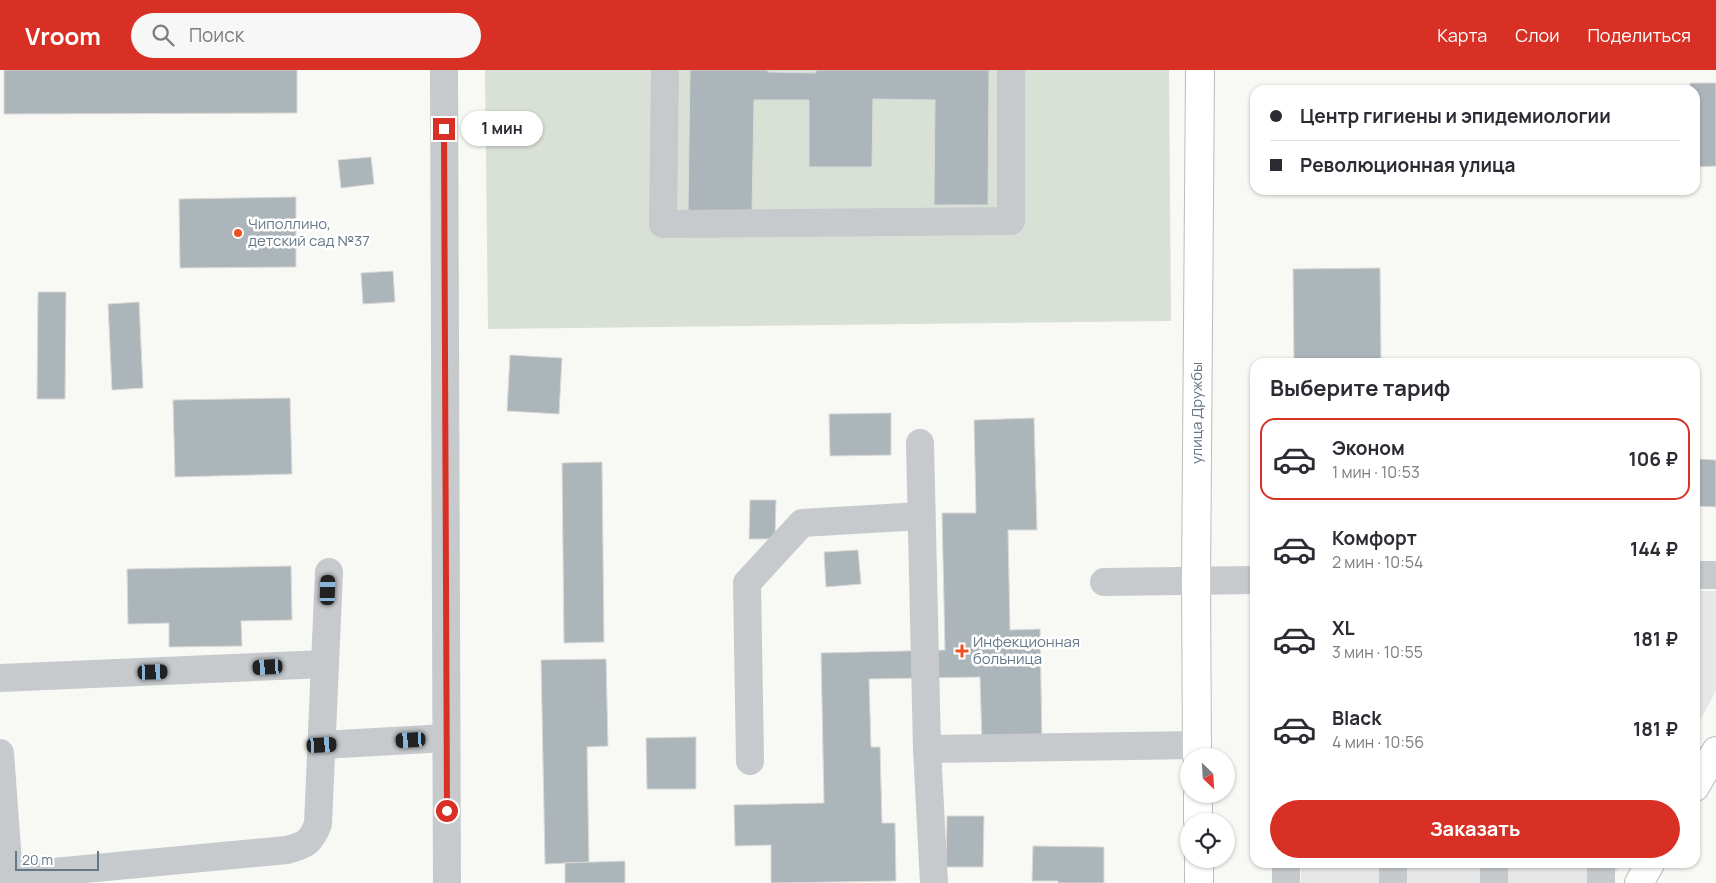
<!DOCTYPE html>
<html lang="ru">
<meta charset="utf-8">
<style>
body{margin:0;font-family:Manrope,sans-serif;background:#f7f7f7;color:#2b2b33;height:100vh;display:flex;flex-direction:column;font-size:19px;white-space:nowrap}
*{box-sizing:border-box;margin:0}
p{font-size:16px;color:#7c7c81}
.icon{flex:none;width:28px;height:28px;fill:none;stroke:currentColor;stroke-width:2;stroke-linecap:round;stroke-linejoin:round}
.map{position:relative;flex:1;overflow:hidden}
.side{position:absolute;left:1250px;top:288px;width:450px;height:510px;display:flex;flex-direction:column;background:#fff;border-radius:15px;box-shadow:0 1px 4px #0004}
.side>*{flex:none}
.top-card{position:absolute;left:1250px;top:15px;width:450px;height:110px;border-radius:15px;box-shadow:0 1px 4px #0004;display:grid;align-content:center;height:110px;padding:0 20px;background:#fff}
.needle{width:32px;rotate:155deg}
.tools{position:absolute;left:1180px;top:678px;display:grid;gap:10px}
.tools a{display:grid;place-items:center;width:55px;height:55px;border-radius:50%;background:#fff;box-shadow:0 1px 4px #0004;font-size:25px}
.scale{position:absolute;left:15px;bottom:12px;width:84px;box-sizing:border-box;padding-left:5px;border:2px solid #657888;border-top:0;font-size:14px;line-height:18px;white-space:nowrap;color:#657888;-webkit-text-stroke:4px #fff;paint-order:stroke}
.end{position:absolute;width:22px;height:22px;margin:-11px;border:6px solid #d93025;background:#fff;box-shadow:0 0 0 2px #fff}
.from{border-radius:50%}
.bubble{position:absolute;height:35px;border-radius:18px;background:#fff;box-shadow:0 1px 4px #0004;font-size:16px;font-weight:700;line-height:35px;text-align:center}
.car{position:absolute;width:15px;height:30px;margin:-15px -8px;border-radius:6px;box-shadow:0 0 4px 1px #0007;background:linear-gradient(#222 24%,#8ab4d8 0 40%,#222 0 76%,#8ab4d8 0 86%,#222 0)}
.top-card b{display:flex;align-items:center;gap:18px;height:48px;font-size:19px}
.top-card b+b{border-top:1px solid #e1e1e2}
.top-card i{width:12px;height:12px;background:#2b2b33}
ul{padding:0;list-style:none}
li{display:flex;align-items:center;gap:15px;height:82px;margin:0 10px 8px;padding:0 10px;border:2px solid transparent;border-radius:15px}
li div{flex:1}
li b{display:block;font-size:19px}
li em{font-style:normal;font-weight:700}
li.current{border-color:#d93025}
li>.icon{width:45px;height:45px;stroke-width:1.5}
h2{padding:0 20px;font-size:22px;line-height:60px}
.action{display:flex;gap:10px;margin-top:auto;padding:10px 20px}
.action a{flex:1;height:58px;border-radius:30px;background:#d93025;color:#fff;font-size:20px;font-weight:700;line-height:58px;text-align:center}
header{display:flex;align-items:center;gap:30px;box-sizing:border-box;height:70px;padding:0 25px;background:#d93025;color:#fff}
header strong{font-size:24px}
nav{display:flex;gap:28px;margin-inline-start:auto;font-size:18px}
.search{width:350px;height:45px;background:#f7f7f7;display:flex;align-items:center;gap:12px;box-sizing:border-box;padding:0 18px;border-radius:28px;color:#7c7c81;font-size:19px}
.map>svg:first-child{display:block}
.built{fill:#e6e7e6}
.green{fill:#d9e0d6}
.building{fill:#acb5ba;stroke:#dadad7}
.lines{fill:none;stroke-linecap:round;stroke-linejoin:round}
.major-casing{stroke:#b9bdc1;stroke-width:30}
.minor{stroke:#c6cacd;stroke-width:28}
.major{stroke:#fff;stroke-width:28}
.route{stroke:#d93025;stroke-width:6}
.poi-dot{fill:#ed5120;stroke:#fff;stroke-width:2}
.labels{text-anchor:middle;stroke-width:5;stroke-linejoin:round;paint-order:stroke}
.poi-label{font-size:15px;fill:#657888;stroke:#fff;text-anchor:start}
.street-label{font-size:15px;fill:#657888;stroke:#fff}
</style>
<header>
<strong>Vroom</strong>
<div class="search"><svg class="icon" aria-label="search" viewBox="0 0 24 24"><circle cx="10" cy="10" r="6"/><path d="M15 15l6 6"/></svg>Поиск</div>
<nav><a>Карта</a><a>Слои</a><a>Поделиться</a></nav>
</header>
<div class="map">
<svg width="1716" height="813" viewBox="0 0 1716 813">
<rect width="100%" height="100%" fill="#f8f8f5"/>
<g class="built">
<polygon points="1716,521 1716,621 1695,659 1695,521"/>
<polygon points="1301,793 1621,793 1610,813 1301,813"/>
</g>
<polygon class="green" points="485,0 1169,0 1171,251 488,259"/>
<g class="building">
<polygon points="4,0 297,0 297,43 4,44"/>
<polygon points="690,0 768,0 768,2 816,3 816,0 989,0 988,135 934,135 935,30 873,29 872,97 809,97 809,30 754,30 752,143 688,142"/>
<polygon points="1690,13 1716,13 1716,96 1695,97 1695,20 1690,20"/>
<polygon points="371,87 374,114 341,118 338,90"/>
<polygon points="296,127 296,197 180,198 179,129"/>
<polygon points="1380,198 1381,292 1294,292 1293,199"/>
<polygon points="393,201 395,232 363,234 361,203"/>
<polygon points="38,222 66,222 65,329 37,329"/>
<polygon points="139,232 143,318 112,320 108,234"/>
<polygon points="510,285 562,288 559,344 507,341"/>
<polygon points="290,328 292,404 175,407 173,330"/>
<polygon points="891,343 891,385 830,386 829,344"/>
<polygon points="1034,348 1037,460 1008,460 1010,560 1040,559 1042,673 982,674 980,607 869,609 871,677 880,677 882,753 895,753 896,811 771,813 771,775 735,776 734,735 824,733 821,583 945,580 942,443 976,443 974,350"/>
<polygon points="1695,389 1716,390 1716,437 1695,436"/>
<polygon points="602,392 604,572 564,573 562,393"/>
<polygon points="750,430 776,430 775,469 749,469"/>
<polygon points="858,480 861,514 826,517 824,482"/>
<polygon points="291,496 292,550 241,551 242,576 169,577 169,553 128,554 127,499"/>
<polygon points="606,589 608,676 587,677 589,792 545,794 541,590"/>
<polygon points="696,667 696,719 647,719 646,668"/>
<polygon points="947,746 984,746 983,797 946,797"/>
<polygon points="1033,776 1104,777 1104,813 1058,813 1058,811 1032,811"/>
<polygon points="625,791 625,813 565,813 565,793"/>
</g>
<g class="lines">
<defs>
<g id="major">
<polyline points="1197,686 1196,512 1200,0"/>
<polyline points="1695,717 1716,681"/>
<polyline points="1198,724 1198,751"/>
<polyline points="1199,789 1199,813"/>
<polyline points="1639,813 1651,792"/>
</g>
</defs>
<use href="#major" class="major-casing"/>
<g class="minor">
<polyline points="444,0 447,813"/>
<polyline points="665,0 663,154 1011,151 1011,0"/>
<polyline points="920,373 927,679 1197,675"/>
<polyline points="1695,505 1716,505"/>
<polyline points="1104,512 1255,510"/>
<polyline points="0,608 325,594"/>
<polyline points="322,675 446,668"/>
<polyline points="927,679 934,813"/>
<polyline points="0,683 9,806"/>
<polyline points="750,691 747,513 802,453 921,446"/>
<polyline points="1286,792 1286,813"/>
<polyline points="1393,792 1393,813"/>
<polyline points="1494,792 1494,813"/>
<polyline points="1601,792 1601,813"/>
<path d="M0 807 287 780C306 775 311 772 318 754L329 502"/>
</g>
<use href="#major" class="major"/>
</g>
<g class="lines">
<polyline class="route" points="444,59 447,741"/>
</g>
<g class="poi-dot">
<circle cx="238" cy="163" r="5"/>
<path d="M959.5 573.5h5v5h5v5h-5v5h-5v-5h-5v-5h5z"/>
</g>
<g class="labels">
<g class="poi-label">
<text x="248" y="159">Чиполлино,<tspan x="248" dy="17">детский сад №37</tspan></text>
<text x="973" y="577">Инфекционная<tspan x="973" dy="17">больница</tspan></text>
</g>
<g class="street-label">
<text transform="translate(1197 343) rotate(-90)" y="5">улица Дружбы</text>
</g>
</g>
</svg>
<div class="tools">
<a><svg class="needle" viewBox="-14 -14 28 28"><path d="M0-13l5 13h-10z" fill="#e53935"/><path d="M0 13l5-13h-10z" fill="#7c7c81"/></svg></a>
<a><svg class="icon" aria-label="locate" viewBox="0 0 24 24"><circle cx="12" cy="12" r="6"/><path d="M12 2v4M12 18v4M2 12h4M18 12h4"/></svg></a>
</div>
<div class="scale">20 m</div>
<i class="end from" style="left:447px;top:741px"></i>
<i class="end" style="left:444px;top:59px"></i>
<div class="bubble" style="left:461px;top:41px;width:82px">1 мин</div>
<i class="car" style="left:328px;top:520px;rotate:2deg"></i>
<i class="car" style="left:268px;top:597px;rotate:267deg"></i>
<i class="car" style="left:153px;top:602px;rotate:88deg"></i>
<i class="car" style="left:411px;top:670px;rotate:267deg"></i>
<i class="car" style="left:322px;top:675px;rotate:87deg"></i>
<div class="top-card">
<b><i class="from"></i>Центр гигиены и эпидемиологии</b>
<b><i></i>Революционная улица</b>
</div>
<section class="side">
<h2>Выберите тариф</h2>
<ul>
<li class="current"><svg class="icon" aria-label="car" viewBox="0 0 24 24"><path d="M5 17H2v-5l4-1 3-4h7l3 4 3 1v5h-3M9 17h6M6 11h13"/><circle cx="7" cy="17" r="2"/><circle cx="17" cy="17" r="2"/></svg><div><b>Эконом</b><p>1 мин · 10:53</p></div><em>106 ₽</em></li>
<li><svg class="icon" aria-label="car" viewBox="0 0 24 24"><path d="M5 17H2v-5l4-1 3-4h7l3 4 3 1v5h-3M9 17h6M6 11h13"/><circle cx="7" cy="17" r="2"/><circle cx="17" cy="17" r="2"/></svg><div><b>Комфорт</b><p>2 мин · 10:54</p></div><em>144 ₽</em></li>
<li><svg class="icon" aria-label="car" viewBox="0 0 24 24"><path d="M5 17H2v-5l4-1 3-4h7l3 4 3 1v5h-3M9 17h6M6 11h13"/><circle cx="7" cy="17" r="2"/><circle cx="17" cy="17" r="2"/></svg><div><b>XL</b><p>3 мин · 10:55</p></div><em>181 ₽</em></li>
<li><svg class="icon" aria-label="car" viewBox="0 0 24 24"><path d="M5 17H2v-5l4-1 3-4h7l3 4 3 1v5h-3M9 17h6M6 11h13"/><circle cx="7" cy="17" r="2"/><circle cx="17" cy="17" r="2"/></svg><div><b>Black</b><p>4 мин · 10:56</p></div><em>181 ₽</em></li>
</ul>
<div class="action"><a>Заказать</a></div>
</section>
</div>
